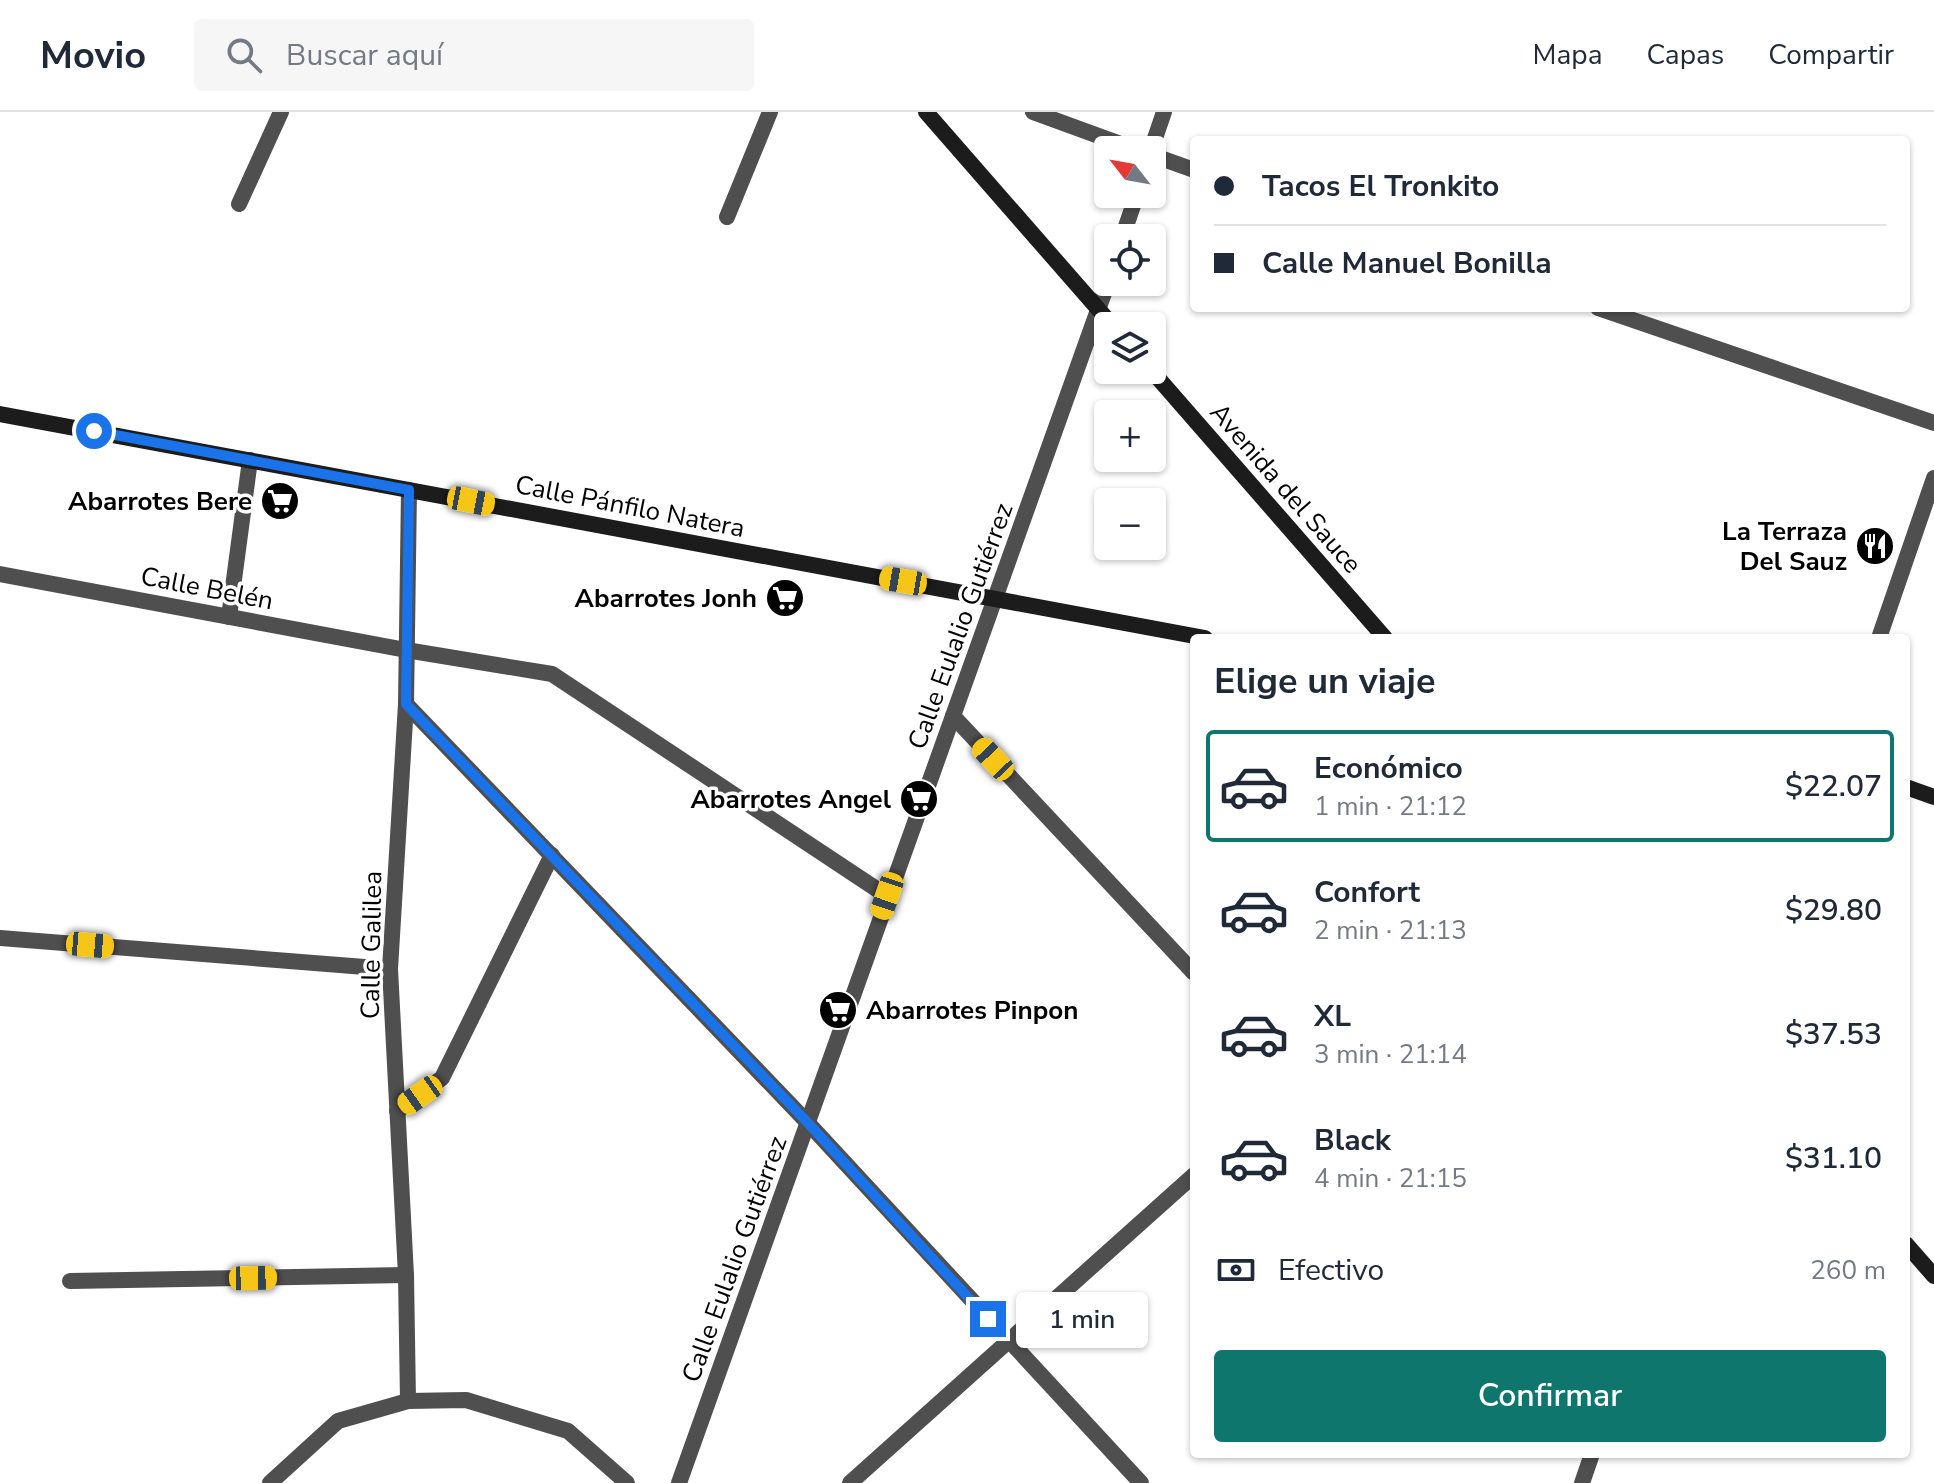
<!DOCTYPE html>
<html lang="es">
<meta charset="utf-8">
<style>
body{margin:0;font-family:"Nunito Sans",sans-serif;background:#f6f6f7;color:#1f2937;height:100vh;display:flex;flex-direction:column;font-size:30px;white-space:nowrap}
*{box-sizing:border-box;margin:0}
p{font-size:26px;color:#747a83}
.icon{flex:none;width:44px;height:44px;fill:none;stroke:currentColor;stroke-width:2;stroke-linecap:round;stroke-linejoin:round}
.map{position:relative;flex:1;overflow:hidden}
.panel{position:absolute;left:1190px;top:522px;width:720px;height:824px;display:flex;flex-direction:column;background:#fff;border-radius:8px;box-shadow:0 2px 6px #0004}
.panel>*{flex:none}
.guide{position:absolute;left:1190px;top:24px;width:720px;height:176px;border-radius:8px;box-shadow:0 2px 6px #0004;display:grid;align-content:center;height:176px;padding:0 24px;background:#fff}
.needle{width:52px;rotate:301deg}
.controls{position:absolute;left:1094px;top:24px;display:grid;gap:16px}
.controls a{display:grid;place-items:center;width:72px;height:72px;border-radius:8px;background:#fff;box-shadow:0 2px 6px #0004;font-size:40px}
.end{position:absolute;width:36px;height:36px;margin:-18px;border:10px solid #1a73e8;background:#fff;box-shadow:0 0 0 4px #fff}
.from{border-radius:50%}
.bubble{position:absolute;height:56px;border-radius:8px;background:#fff;box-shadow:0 2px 6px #0004;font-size:26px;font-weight:600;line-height:56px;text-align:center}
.car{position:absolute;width:24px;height:48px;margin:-24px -12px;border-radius:10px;box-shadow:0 0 6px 2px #0007;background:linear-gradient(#f5c518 24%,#345 0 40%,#f5c518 0 76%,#345 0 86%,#f5c518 0)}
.guide b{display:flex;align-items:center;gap:28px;height:76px;font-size:30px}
.guide b+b{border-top:2px solid #e0e1e3}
.guide i{width:20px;height:20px;background:#1f2937}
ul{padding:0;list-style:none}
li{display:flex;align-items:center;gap:24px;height:112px;margin:0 16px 12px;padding:0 8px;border:4px solid transparent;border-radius:8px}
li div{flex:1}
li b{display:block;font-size:30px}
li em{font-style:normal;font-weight:600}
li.selected{border-color:#0f766e}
li>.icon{width:72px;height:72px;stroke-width:1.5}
h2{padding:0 24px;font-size:36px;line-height:96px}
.pay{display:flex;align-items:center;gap:20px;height:88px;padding:0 24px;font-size:30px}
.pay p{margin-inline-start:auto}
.primary-button{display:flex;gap:16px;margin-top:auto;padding:16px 24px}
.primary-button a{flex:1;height:92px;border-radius:8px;background:#0f766e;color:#fff;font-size:32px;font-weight:600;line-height:92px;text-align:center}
header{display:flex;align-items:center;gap:48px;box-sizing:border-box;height:112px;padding:0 40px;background:#fff;border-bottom:2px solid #e0e1e3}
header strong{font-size:38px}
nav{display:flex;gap:44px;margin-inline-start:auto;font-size:28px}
.search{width:560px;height:72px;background:#f6f6f7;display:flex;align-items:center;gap:20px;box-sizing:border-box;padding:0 28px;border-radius:8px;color:#747a83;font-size:30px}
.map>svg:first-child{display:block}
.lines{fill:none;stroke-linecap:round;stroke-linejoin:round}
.minor{stroke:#4f4f4f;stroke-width:16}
.secondary{stroke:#1c1c1c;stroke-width:16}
.route{stroke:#1a73e8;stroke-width:10}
.labels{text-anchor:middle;stroke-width:7;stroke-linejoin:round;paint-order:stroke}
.street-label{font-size:26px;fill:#000;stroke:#fff}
.poi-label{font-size:26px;font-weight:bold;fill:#000;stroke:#fff;text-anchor:end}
</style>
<header>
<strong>Movio</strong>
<div class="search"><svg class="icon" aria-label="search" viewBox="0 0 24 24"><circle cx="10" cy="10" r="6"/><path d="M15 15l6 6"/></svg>Buscar aquí</div>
<nav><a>Mapa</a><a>Capas</a><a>Compartir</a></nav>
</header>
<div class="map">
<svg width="1934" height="1371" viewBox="0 0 1934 1371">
<rect width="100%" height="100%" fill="#fff"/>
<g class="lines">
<g class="minor">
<polyline points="1033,0 1137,38"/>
<polyline points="1151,38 1164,0"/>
<polyline points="1152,43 1194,58"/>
<polyline points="239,92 281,0"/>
<polyline points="727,105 770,0"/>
<polyline points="1122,126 1137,82"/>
<polyline points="1598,196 1934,311"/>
<polyline points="0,462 406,538 552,562 887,784"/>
<polyline points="229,505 250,348"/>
<polyline points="1879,526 1934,366"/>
<polyline points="406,592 808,1011 1141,1371"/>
<polyline points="953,604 1194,861"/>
<polyline points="0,826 390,857"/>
<polyline points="397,999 442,966 552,743"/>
<polyline points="70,1169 406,1163"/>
<polyline points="408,1289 406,1163 390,857 406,592 409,378"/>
<polyline points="270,1371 338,1309 408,1289 466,1288 568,1319 627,1371"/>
<polyline points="679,1371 1108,170"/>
<polyline points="850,1371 1194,1063"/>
<polyline points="1582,1371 1592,1342"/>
</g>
<g class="secondary">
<polyline points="926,0 1113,214"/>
<polyline points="1151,258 1385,526"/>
<polyline points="0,302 1205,526"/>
<polyline points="1906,675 1934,685"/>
<polyline points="1906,1132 1934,1164"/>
</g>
</g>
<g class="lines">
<polyline class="route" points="94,319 409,378 406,592 808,1011 988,1207"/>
</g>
<defs>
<symbol id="supermarket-disc" viewBox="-11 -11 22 22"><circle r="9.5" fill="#000" stroke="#fff"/><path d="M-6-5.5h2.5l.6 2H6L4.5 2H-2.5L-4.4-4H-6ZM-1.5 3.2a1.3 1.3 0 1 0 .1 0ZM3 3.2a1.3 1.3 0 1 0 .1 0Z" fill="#fff"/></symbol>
<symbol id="restaurant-disc" viewBox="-11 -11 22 22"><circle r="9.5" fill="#000" stroke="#fff"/><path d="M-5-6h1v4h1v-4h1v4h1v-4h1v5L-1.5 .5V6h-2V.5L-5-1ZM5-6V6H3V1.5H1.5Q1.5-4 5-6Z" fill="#fff"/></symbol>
</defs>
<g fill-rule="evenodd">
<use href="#supermarket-disc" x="258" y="367" width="44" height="44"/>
<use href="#restaurant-disc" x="1853" y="412" width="44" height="44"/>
<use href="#supermarket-disc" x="763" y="464" width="44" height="44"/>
<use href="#supermarket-disc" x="897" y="665" width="44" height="44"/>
<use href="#supermarket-disc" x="816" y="876" width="44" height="44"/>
</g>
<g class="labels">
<g class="street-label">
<text transform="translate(1286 376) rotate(49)" y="9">Avenida del Sauce</text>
<text transform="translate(630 394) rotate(11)" y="9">Calle Pánfilo Natera</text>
<text transform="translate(207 476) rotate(11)" y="9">Calle Belén</text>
<text transform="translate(960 514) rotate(-70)" y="9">Calle Eulalio Gutiérrez</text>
<text transform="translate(371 833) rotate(-89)" y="9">Calle Galilea</text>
<text transform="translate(734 1147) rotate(-70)" y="9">Calle Eulalio Gutiérrez</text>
</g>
<g class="poi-label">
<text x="252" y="398">Abarrotes Bere</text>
<text x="1847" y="428">La Terraza<tspan x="1847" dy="30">Del Sauz</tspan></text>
<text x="757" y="495">Abarrotes Jonh</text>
<text x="891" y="696">Abarrotes Angel</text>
<text x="866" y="907" text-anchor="start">Abarrotes Pinpon</text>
</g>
</g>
</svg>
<div class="controls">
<a><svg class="needle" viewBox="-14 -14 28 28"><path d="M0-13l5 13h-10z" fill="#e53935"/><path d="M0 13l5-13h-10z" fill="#747a83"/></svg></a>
<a><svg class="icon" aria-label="locate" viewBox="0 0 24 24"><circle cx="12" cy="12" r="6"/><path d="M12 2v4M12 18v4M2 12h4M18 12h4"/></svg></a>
<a><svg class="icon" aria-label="layers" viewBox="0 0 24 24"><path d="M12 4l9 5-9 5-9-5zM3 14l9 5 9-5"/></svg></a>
<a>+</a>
<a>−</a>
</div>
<i class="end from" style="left:94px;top:319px"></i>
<i class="end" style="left:988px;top:1207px"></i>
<div class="bubble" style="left:1016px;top:1180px;width:132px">1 min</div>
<i class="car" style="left:471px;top:389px;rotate:101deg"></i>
<i class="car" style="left:903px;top:469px;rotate:280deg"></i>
<i class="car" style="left:993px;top:647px;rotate:317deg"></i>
<i class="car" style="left:887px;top:784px;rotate:199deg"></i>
<i class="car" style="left:90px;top:833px;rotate:95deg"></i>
<i class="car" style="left:420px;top:983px;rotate:235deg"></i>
<i class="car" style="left:253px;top:1166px;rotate:89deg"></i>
<div class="guide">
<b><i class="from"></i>Tacos El Tronkito</b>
<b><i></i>Calle Manuel Bonilla</b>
</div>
<section class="panel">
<h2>Elige un viaje</h2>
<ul>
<li class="selected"><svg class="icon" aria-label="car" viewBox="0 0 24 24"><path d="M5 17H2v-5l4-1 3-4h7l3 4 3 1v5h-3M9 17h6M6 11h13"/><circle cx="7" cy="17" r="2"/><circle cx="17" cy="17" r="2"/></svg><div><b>Económico</b><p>1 min · 21:12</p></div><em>$22.07</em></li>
<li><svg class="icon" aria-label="car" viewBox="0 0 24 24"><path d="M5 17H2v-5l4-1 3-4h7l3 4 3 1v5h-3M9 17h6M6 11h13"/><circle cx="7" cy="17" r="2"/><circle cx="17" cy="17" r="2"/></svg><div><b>Confort</b><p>2 min · 21:13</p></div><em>$29.80</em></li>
<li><svg class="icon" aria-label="car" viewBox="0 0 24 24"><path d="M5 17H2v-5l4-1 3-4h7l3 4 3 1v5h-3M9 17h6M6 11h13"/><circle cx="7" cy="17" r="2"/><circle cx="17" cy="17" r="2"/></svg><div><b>XL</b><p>3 min · 21:14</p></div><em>$37.53</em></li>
<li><svg class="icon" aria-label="car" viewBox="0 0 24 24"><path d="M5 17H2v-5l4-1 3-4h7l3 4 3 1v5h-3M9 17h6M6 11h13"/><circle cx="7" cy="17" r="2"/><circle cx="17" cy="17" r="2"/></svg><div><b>Black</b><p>4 min · 21:15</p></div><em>$31.10</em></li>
</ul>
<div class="pay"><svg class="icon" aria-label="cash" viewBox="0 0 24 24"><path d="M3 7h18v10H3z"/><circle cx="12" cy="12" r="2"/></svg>Efectivo<p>260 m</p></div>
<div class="primary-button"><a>Confirmar</a></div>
</section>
</div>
